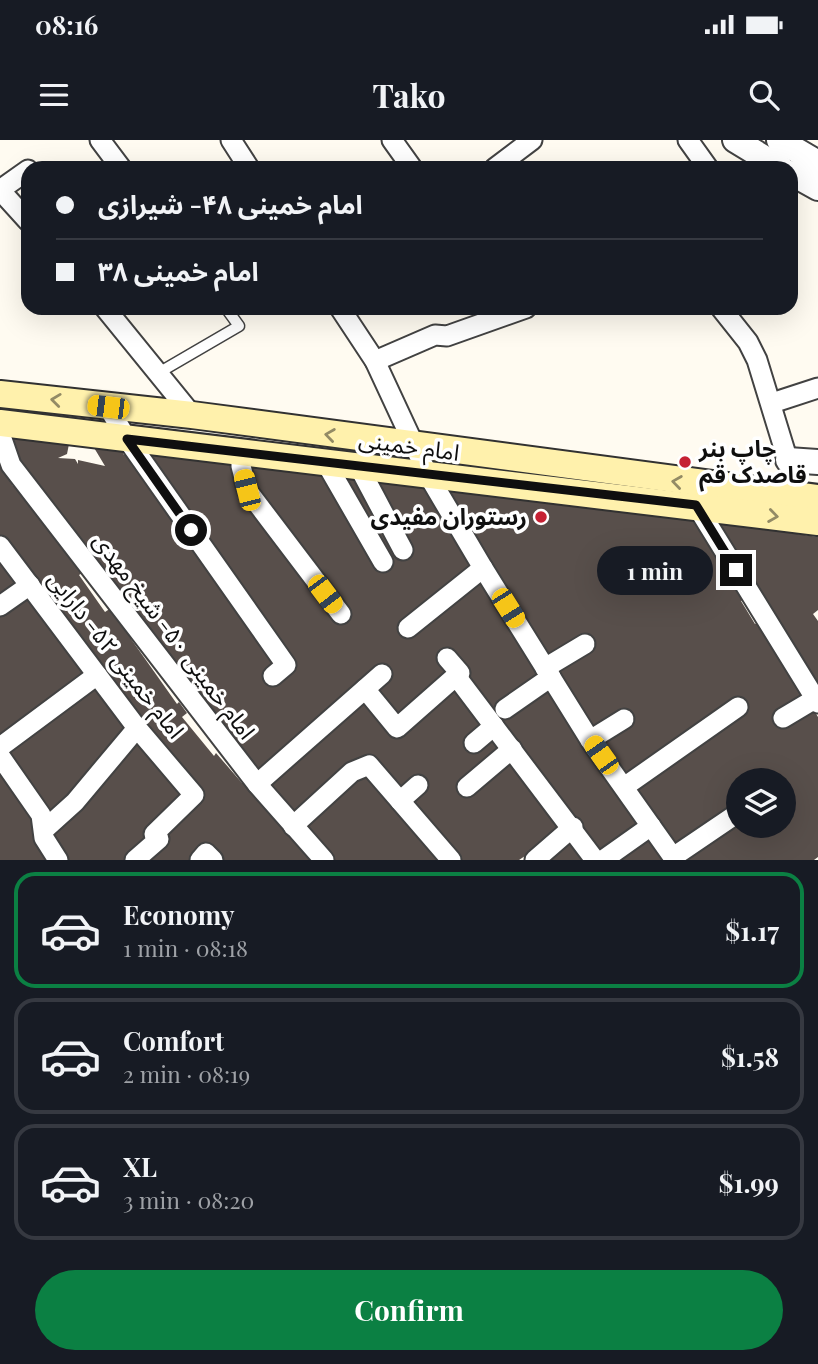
<!DOCTYPE html>
<meta charset="utf-8">
<style>
body{margin:0;font-family:"Playfair Display","Noto Sans Arabic",serif;background:#242831;color:#f1f3f6;height:100vh;display:flex;flex-direction:column;font-size:26px;white-space:nowrap}
*{box-sizing:border-box;margin:0}
p{font-size:23px;color:#9ea1a6}
.icon{flex:none;width:38px;height:38px;fill:none;stroke:currentColor;stroke-width:2;stroke-linecap:round;stroke-linejoin:round}
.map{position:relative;height:720px;overflow:hidden}
.details{display:flex;flex-direction:column;background:#171b24;flex:1}
.details>*{flex:none}
.banner{position:absolute;left:21px;top:21px;width:777px;height:154px;border-radius:21px;box-shadow:0 7px 28px #0002;display:grid;align-content:center;height:154px;padding:0 35px;background:#171b24}
.controls{position:absolute;left:726px;top:628px;display:grid;gap:14px}
.controls a{display:grid;place-items:center;width:70px;height:70px;border-radius:50%;background:#171b24;box-shadow:0 7px 28px #0002;font-size:35px}
.end{position:absolute;width:32px;height:32px;margin:-16px;border:9px solid #0f0f0f;background:#fff;box-shadow:0 0 0 4px #fff}
.from{border-radius:50%}
.bubble{position:absolute;height:49px;border-radius:24px;background:#171b24;box-shadow:0 7px 28px #0002;font-size:23px;font-weight:700;line-height:49px;text-align:center}
.car{position:absolute;width:21px;height:42px;margin:-21px -10px;border-radius:9px;box-shadow:0 0 5px 2px #0007;background:linear-gradient(#f5c518 24%,#345 0 40%,#f5c518 0 76%,#345 0 86%,#f5c518 0)}
.banner b{display:flex;align-items:center;gap:24px;height:66px;font-size:26px}
.banner b+b{border-top:2px solid #363941}
.banner i{width:18px;height:18px;background:#f1f3f6}
ul{padding:12px 0 0;list-style:none}
li{display:flex;align-items:center;gap:21px;height:116px;margin:0 14px 10px;padding:0 21px;border:4px solid #363941;border-radius:21px}
li div{flex:1}
li b{display:block;font-size:26px}
li em{font-style:normal;font-weight:700}
li.on{border-color:#0b8043}
li>.icon{width:63px;height:63px;stroke-width:1.5}
.cta{display:flex;gap:14px;margin-top:auto;padding:14px 35px}
.cta a{flex:1;height:80px;border-radius:42px;background:#0b8043;color:#fff;font-size:28px;font-weight:700;line-height:80px;text-align:center}
.status{display:flex;justify-content:space-between;align-items:center;height:49px;padding:0 35px;background:#171b24;direction:ltr}
.status svg{height:19px;fill:currentColor}
header{display:flex;justify-content:space-between;align-items:center;height:91px;padding:0 35px;background:#171b24;font-size:32px;font-weight:700}
.map>svg:first-child{display:block}
.building{fill:#584f4b}
.lines{fill:none;stroke-linecap:round;stroke-linejoin:round}
.service-casing{stroke:#424242;stroke-width:13}
.minor-casing{stroke:#424242;stroke-width:23}
.tertiary-casing{stroke:#424242;stroke-width:28}
.secondary-casing{stroke:#313131;stroke-width:30}
.service{stroke:#fff;stroke-width:10}
.minor{stroke:#fff;stroke-width:19}
.tertiary{stroke:#fff;stroke-width:24}
.secondary{stroke:#fff1ac;stroke-width:26}
.oneway{stroke:#938b65}
.route{stroke:#0f0f0f;stroke-width:9}
.poi-dot{fill:#c62133;stroke:#fff;stroke-width:2.5}
.labels{text-anchor:middle;stroke-width:7;stroke-linejoin:round;paint-order:stroke}
.street-label{font-size:23px;fill:#0f0f0f;stroke:#fff}
.poi-label{font-size:23px;font-weight:bold;fill:#0f0f0f;stroke:#fff;text-anchor:start}
</style>
<div class="status"><b>08:16</b><svg viewBox="0 0 49 12"><path d="M0 12V9h3v3zM5 12V6h3v6zM10 12V3h3v9zM15 12V0h3v12zM26 1h20v11H26zM47 4h2v5h-2z"/></svg></div>
<header><svg class="icon" aria-label="menu" viewBox="0 0 24 24"><path d="M4 6h16M4 12h16M4 18h16"/></svg>Tako<svg class="icon" aria-label="search" viewBox="0 0 24 24"><circle cx="10" cy="10" r="6"/><path d="M15 15l6 6"/></svg></header>
<div class="map">
<svg width="818" height="720" viewBox="0 0 818 720">
<rect width="100%" height="100%" fill="#fffbf1"/>
<g class="building">
<polygon points="4,294 70,299 67,314 58,318 75,319 78,324 78,320 105,326 93,306 122,310 124,315 128,314 289,526 142,313 237,320 249,348 243,321 424,343 545,536 490,575 456,533 398,584 369,550 261,635 10,313"/>
<polygon points="0,311 2,328 13,346 18,344 85,431 79,435 105,472 111,468 133,497 131,499 177,564 179,562 187,573 182,577 214,616 216,613 242,643 244,641 316,720 141,720 191,664 189,635 174,616 171,618 0,401"/>
<polygon points="439,345 698,378 747,458 741,461 755,484 757,483 763,494 766,492 818,577 818,717 814,720 682,720 738,679 738,686 784,686 784,640 738,640 738,668 675,710 629,639 593,596"/>
<polygon points="711,381 818,397 818,470 813,474 818,481 818,556"/>
<polygon points="0,419 21,439 0,461"/>
<polygon points="24,453 89,533 0,602 0,476"/>
<polygon points="96,542 129,589 71,660 50,674 2,612"/>
<polygon points="456,542 568,687 519,720 454,720 363,621 296,679 264,644 365,553 396,591"/>
<polygon points="549,542 643,683 609,709 594,710 494,581"/>
<polygon points="137,594 189,655 130,720 65,720 50,696"/>
<polygon points="0,626 39,683 54,720 0,720"/>
<polygon points="368,629 447,720 333,720 301,684"/>
<polygon points="572,691 592,720 539,720"/>
<polygon points="647,691 668,720 608,720"/>
</g>
<g class="lines">
<defs>
<polyline id="service" points="160,232 239,186 226,168"/>
<g id="minor">
<polyline points="100,0 121,28"/>
<polyline points="231,0 249,28"/>
<polyline points="392,0 412,28"/>
<polyline points="688,0 708,28"/>
<polyline points="495,28 532,0"/>
<polyline points="0,50 28,81"/>
<polyline points="0,50 28,30"/>
<polyline points="105,168 192,275"/>
<polyline points="340,168 375,221 428,335 483,428 590,600 675,720"/>
<polyline points="721,168 748,202 757,220 799,357"/>
<polyline points="375,221 435,195 447,196 526,168"/>
<polyline points="772,263 818,248"/>
<polyline points="108,267 127,299 286,525 273,536"/>
<polyline points="0,293 11,325 257,644 324,720"/>
<polyline points="241,313 241,326 247,350 341,474"/>
<polyline points="326,323 383,422"/>
<polyline points="359,327 403,410"/>
<polyline points="696,365 818,563"/>
<polyline points="0,406 137,588 194,655 154,694 159,699 135,720"/>
<polyline points="0,466 30,445"/>
<polyline points="408,488 483,428"/>
<polyline points="447,518 460,533 456,536"/>
<polyline points="545,528 585,504"/>
<polyline points="365,549 397,588 456,536 595,720"/>
<polyline points="505,569 551,537"/>
<polyline points="783,578 815,559"/>
<polyline points="590,600 624,579"/>
<polyline points="474,603 494,586"/>
<polyline points="0,607 97,535"/>
<polyline points="0,616 41,675 44,698 58,720"/>
<polyline points="257,644 382,534"/>
<polyline points="467,647 512,609"/>
<polyline points="624,647 738,567"/>
<polyline points="400,661 418,645"/>
<polyline points="293,686 352,632 369,625 451,720"/>
<polyline points="44,690 75,662 137,588"/>
<polyline points="673,717 738,673"/>
<polyline points="200,720 206,713 213,720"/>
<polyline points="535,720 573,687"/>
<polyline points="603,720 651,686"/>
</g>
<g id="tertiary">
<polyline points="735,0 781,28"/>
<polyline points="779,0 818,23"/>
<polyline points="791,33 818,48"/>
<polyline points="788,320 818,322"/>
</g>
<g id="secondary">
<polyline points="0,254 192,275 818,358"/>
<polyline points="0,283 818,382"/>
</g>
</defs>
<use href="#service" class="service-casing"/>
<use href="#minor" class="minor-casing"/>
<use href="#tertiary" class="tertiary-casing"/>
<use href="#secondary" class="secondary-casing"/>
<use href="#service" class="service"/>
<use href="#minor" class="minor"/>
<use href="#tertiary" class="tertiary"/>
<use href="#secondary" class="secondary"/>
</g>
<defs><path id="oneway-chevron" d="M-2-3.5L2.5 0L-2 3.5" fill="none" stroke-width="1.6" stroke-linecap="round" stroke-linejoin="round" transform="scale(1.75)"/></defs>
<g class="oneway">
<use href="#oneway-chevron" transform="translate(56 260) rotate(-173)"/>
<use href="#oneway-chevron" transform="translate(330 295) rotate(-172)"/>
<use href="#oneway-chevron" transform="translate(677 342) rotate(-172)"/>
<use href="#oneway-chevron" transform="translate(773 376) rotate(8)"/>
</g>
<g class="lines">
<polyline class="route" points="191,390 127,299 696,365 736,430"/>
</g>
<g class="poi-dot">
<circle cx="685" cy="322" r="7"/>
<circle cx="541" cy="377" r="7"/>
</g>
<g class="labels">
<g class="street-label">
<text transform="translate(409 306) rotate(8)" y="8">امام خمینی</text>
<text transform="translate(174 496) rotate(53)" y="8">امام خمینی ۵۰- شیخ مهدی</text>
<text transform="translate(116 515) rotate(52)" y="8">امام خمینی ۵۲- دارایی</text>
</g>
<g class="poi-label">
<text x="699" y="317">چاپ بنر<tspan x="699" dy="26">قاصدک قم</tspan></text>
<text x="527" y="385" text-anchor="end">رستوران مفیدی</text>
</g>
</g>
</svg>
<div class="controls">
<a><svg class="icon" aria-label="layers" viewBox="0 0 24 24"><path d="M12 4l9 5-9 5-9-5zM3 14l9 5 9-5"/></svg></a>
</div>
<i class="end from" style="left:191px;top:390px"></i>
<i class="end" style="left:736px;top:430px"></i>
<div class="bubble" style="left:597px;top:406px;width:116px">1 min</div>
<i class="car" style="left:108px;top:267px;rotate:277deg"></i>
<i class="car" style="left:247px;top:350px;rotate:346deg"></i>
<i class="car" style="left:325px;top:454px;rotate:143deg"></i>
<i class="car" style="left:508px;top:468px;rotate:148deg"></i>
<i class="car" style="left:601px;top:615px;rotate:325deg"></i>
<div class="banner">
<b><i class="from"></i>امام خمینی ۴۸- شیرازی</b>
<b><i></i>امام خمینی ۳۸</b>
</div>
</div>
<section class="details">
<ul>
<li class="on"><svg class="icon" aria-label="car" viewBox="0 0 24 24"><path d="M5 17H2v-5l4-1 3-4h7l3 4 3 1v5h-3M9 17h6M6 11h13"/><circle cx="7" cy="17" r="2"/><circle cx="17" cy="17" r="2"/></svg><div><b>Economy</b><p>1 min · 08:18</p></div><em>$1.17</em></li>
<li><svg class="icon" aria-label="car" viewBox="0 0 24 24"><path d="M5 17H2v-5l4-1 3-4h7l3 4 3 1v5h-3M9 17h6M6 11h13"/><circle cx="7" cy="17" r="2"/><circle cx="17" cy="17" r="2"/></svg><div><b>Comfort</b><p>2 min · 08:19</p></div><em>$1.58</em></li>
<li><svg class="icon" aria-label="car" viewBox="0 0 24 24"><path d="M5 17H2v-5l4-1 3-4h7l3 4 3 1v5h-3M9 17h6M6 11h13"/><circle cx="7" cy="17" r="2"/><circle cx="17" cy="17" r="2"/></svg><div><b>XL</b><p>3 min · 08:20</p></div><em>$1.99</em></li>
</ul>
<div class="cta"><a>Confirm</a></div>
</section>
